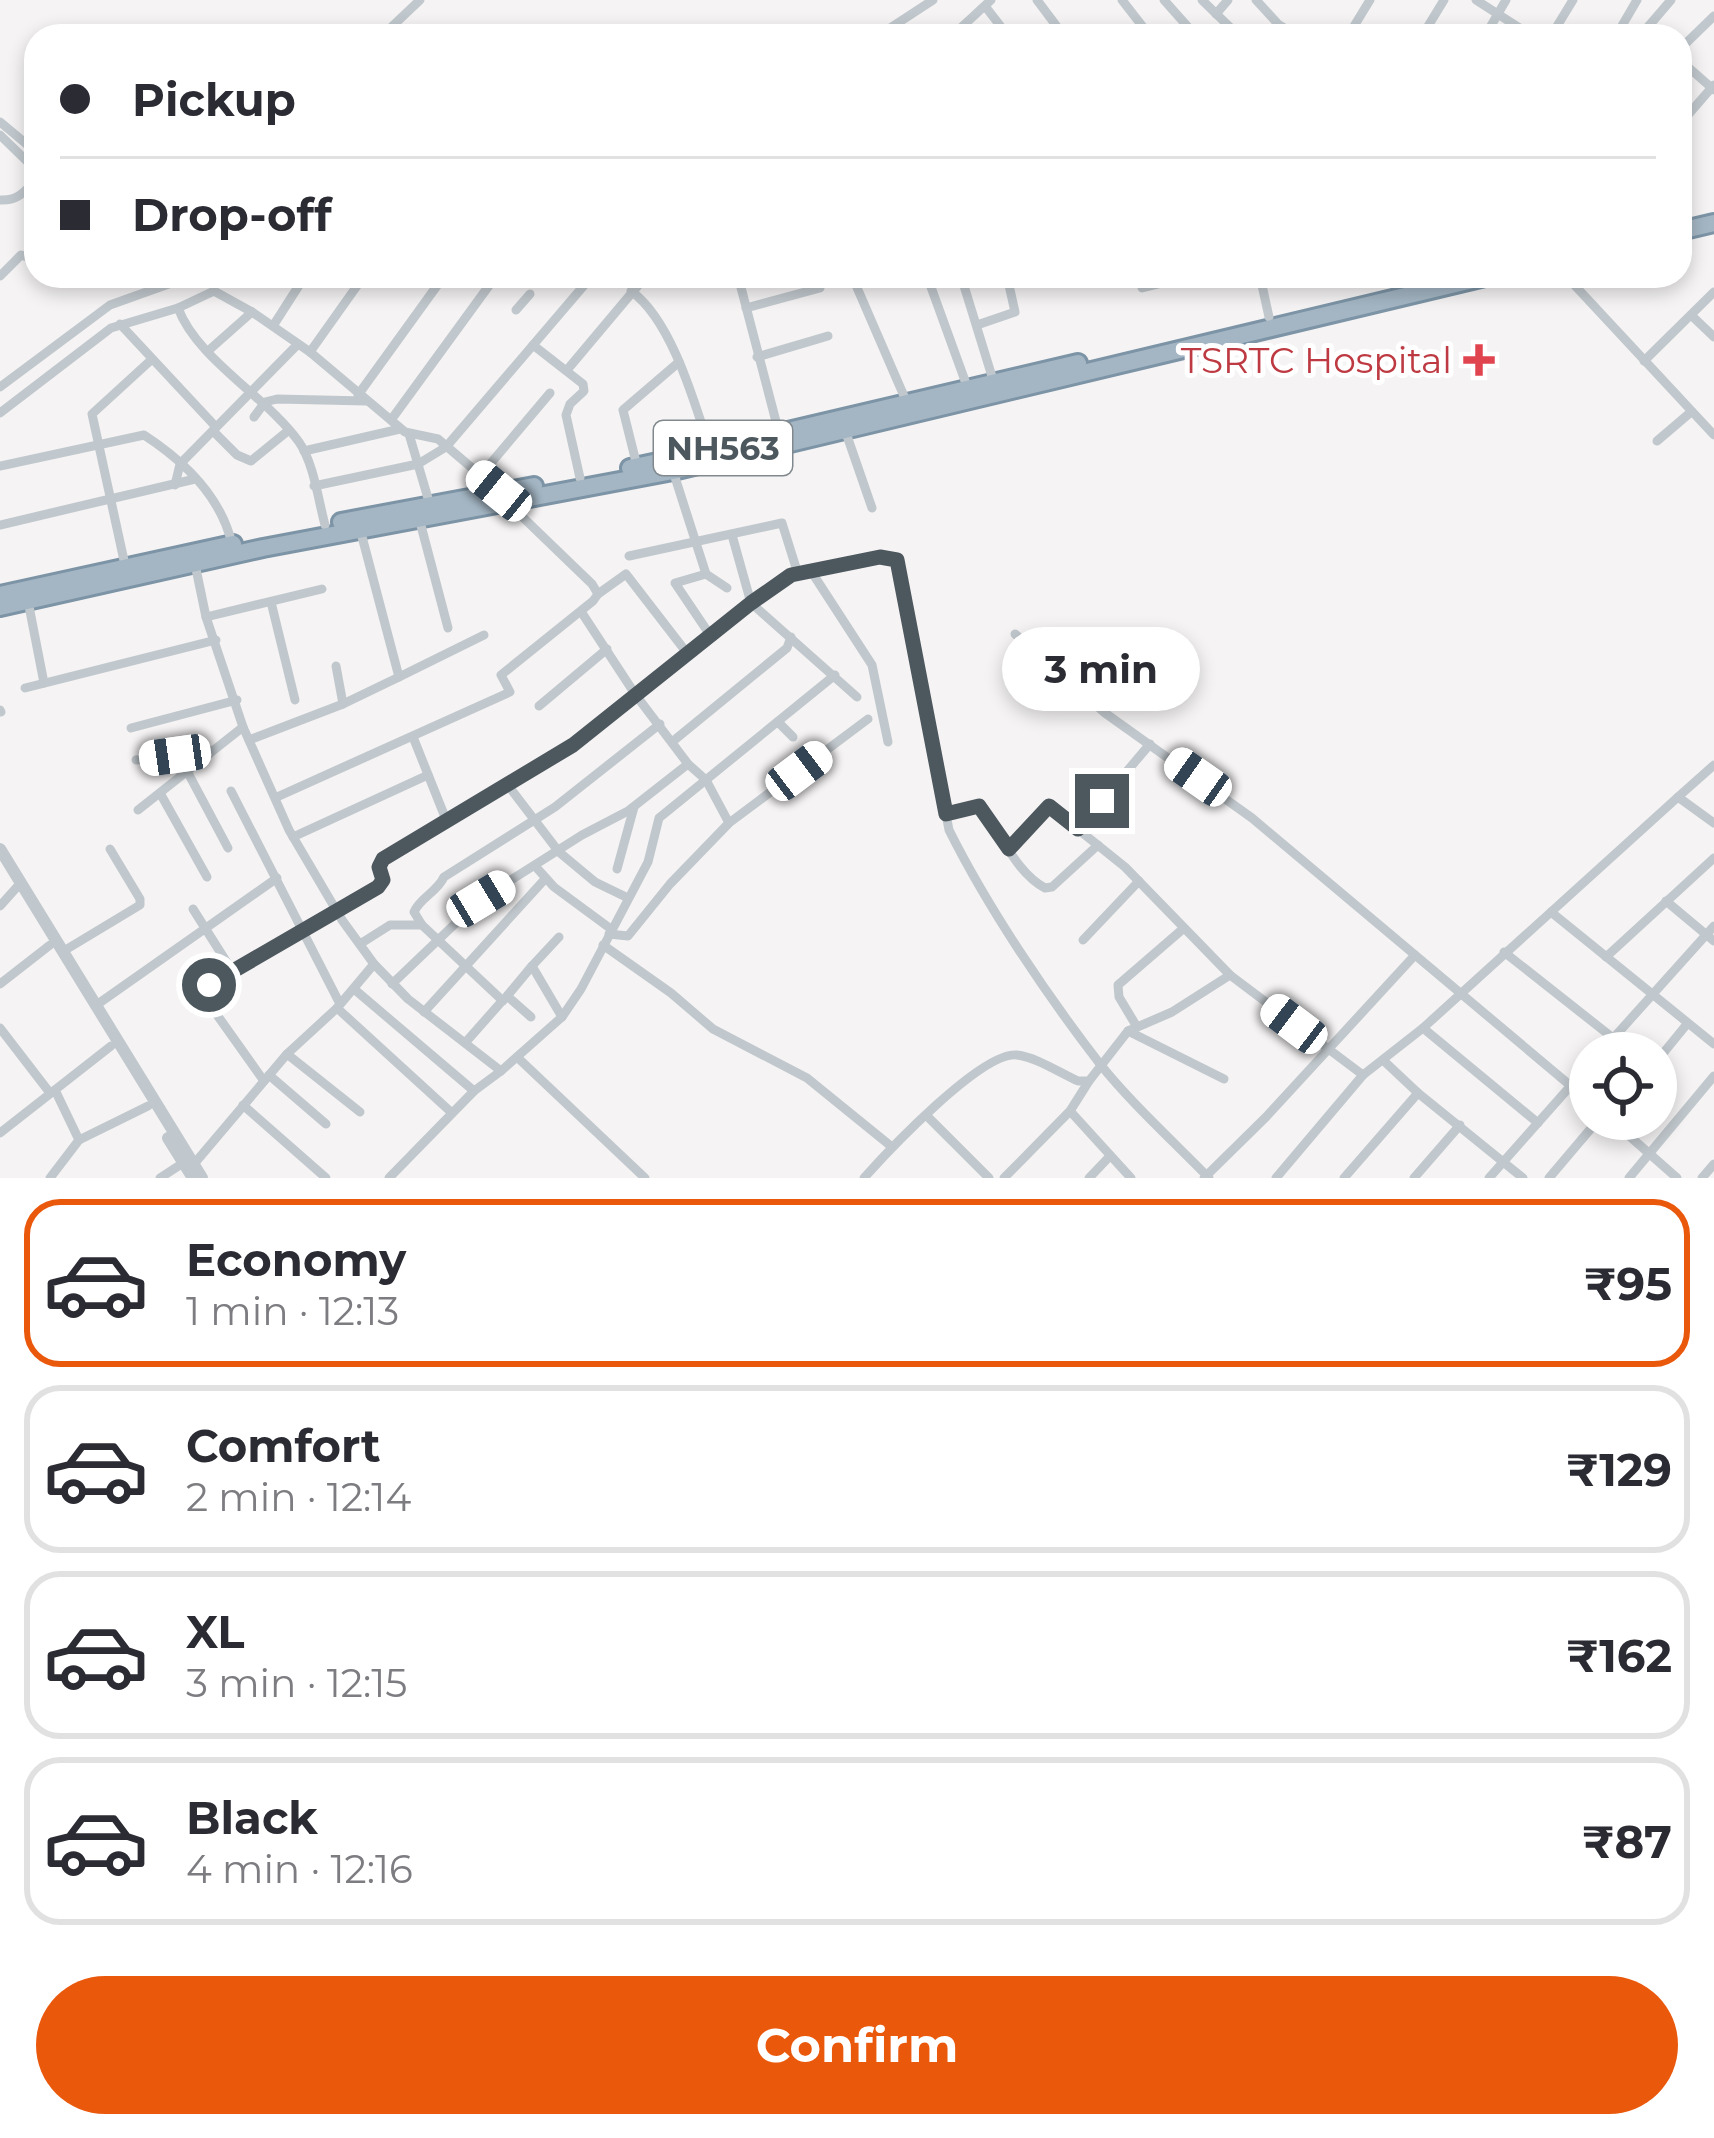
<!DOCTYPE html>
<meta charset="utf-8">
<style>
body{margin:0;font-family:Montserrat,sans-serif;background:#f2f2f3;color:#2b2b33;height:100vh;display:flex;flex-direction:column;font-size:45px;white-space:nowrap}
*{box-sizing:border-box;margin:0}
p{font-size:39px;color:#7c7c81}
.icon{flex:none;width:66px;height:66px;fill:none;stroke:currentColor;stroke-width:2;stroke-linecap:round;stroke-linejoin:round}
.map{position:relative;height:1178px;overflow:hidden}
.drawer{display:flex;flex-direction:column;background:#fff;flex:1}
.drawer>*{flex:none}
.hud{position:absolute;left:24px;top:24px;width:1668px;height:264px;border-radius:36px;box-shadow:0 6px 18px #0003;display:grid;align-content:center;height:264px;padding:0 36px;background:#fff}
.tools{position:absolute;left:1569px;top:1032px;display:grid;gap:24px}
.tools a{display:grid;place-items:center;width:108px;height:108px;border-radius:50%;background:#fff;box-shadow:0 6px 18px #0003;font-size:60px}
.end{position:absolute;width:54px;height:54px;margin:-27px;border:15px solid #4d575e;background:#fff;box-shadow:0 0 0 6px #fff}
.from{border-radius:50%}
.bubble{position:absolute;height:84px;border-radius:42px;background:#fff;box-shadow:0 6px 18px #0003;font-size:39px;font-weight:700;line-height:84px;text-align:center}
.car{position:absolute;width:36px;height:72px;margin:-36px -18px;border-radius:15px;box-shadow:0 0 9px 3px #0007;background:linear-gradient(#fff 24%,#345 0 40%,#fff 0 76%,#345 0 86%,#fff 0)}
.hud b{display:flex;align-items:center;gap:42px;height:114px;font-size:45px}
.hud b+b{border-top:3px solid #e1e1e2}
.hud i{width:30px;height:30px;background:#2b2b33}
ul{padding:21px 0 0;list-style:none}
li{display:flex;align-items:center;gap:36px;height:168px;margin:0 24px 18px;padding:0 12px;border:6px solid #e1e1e2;border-radius:36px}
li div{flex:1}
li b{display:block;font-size:45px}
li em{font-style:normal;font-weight:700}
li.selected{border-color:#ea580c}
li>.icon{width:108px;height:108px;stroke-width:1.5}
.primary-button{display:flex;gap:24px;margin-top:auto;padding:24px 36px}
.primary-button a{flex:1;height:138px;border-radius:72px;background:#ea580c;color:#fff;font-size:48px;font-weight:700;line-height:138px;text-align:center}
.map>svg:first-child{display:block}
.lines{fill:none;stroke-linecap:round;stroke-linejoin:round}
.trunk-casing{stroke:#7c94a6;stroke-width:22}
.minor{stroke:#c1c8cd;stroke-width:9}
.tertiary{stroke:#c1c8cd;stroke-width:12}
.trunk{stroke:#a4b6c4;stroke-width:16}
.route{stroke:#4d575e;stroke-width:15}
.health-dot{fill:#e0444e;stroke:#fff;stroke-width:4.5}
.labels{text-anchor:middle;stroke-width:10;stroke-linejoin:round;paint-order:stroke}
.shield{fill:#fff;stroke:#82898e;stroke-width:3}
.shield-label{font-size:33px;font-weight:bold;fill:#4d575e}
.health-label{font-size:36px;fill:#be3a42;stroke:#fff;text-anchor:end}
</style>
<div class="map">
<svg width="1714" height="1178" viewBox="0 0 1714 1178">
<rect width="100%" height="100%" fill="#f5f3f3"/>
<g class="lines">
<defs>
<g id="trunk">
<polyline points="1680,231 1714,223"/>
<polyline points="788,431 1078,363"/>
<polyline points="630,468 704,452"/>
<polyline points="341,522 534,486"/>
<polyline points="0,595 233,544"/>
<polyline points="0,607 263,548 673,471 1489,276"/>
</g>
</defs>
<use href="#trunk" class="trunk-casing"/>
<g class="minor">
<polyline points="1037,0 1064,36"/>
<polyline points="1122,0 1150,36"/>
<polyline points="1164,0 1196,36"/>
<polyline points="1202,0 1239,36"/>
<polyline points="1256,0 1278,24 1297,36"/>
<polyline points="1476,0 1532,36"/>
<polyline points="985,6 1008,36"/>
<polyline points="1216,14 1228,0"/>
<polyline points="382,36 420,0"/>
<polyline points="878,36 933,0"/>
<polyline points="952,36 991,0"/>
<polyline points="1348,36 1370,0"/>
<polyline points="1422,36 1444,0"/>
<polyline points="1485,36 1506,0"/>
<polyline points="1551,36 1573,0"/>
<polyline points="1616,36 1637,0"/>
<polyline points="1655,36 1647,28 1671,0"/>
<polyline points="1680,49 1714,16"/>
<polyline points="1680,60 1714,90"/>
<polyline points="0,122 36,152"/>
<polyline points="1680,124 1714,85"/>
<polyline points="0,135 36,170"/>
<path d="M0 200C18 201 24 192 36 180"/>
<polyline points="0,276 21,255 36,260"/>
<polyline points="738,276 779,433"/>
<polyline points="852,276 907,403"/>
<polyline points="927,276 968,389"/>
<polyline points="961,276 994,383"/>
<polyline points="1260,276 1269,317"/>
<polyline points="1566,276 1714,435"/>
<polyline points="1142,288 1191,276"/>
<path d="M631 291C673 321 696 408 712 456"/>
<polyline points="746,308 820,288"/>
<polyline points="516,310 530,294"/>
<path d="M252 312 214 291 178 308C197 359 266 396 299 442 314 464 318 499 325 525"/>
<polyline points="1691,315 1714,337"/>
<polyline points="120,324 216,427"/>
<polyline points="977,325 1015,312 1007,276"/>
<polyline points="273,326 305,276"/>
<polyline points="533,345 583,384 584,391 570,404 566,415 580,478"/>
<polyline points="208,351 252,312 310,352 405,432 438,439 499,491"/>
<polyline points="310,352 364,276"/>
<polyline points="757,357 828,336"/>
<polyline points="1644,361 1714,292"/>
<polyline points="567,370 646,276"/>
<polyline points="0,387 110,305 191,276"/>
<polyline points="358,395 444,276"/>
<polyline points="0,413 111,328 178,308"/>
<polyline points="254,417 265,402 277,399 366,401"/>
<polyline points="391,420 496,276"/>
<polyline points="845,430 872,508"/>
<polyline points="213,431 237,455 251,461 289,430"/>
<polyline points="409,434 430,505"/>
<polyline points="1657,441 1691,412"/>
<polyline points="304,451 400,429"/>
<path d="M0 466 144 435C184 461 221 497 232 544"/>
<polyline points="637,466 623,410 679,362"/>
<polyline points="673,471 706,574 727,588"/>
<polyline points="480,476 550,393"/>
<polyline points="175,485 180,464 298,344"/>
<polyline points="314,486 418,464 446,447 592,276"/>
<polyline points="419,518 448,628"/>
<polyline points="0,525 195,479"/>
<polyline points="732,535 751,603 857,697"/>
<polyline points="629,556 782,523 798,574"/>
<polyline points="195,564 206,617 243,727 289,830 342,920 374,964 408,999 501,1071 562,1017 581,989 648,862 659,818 835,675"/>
<polyline points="125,565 92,414 150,361"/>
<polyline points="811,571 872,665 888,742"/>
<polyline points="706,574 675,583 710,635"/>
<polyline points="598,594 626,574 687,653"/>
<polyline points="28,601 44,683"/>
<polyline points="271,602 295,700"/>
<polyline points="582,613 635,694 688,764 706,780 729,823"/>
<polyline points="206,617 322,589"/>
<polyline points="1015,634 1105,713 1252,818 1590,1102"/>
<polyline points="336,666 343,704"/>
<polyline points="399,677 484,635"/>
<polyline points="25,688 216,640"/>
<polyline points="539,706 607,649"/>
<polyline points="0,710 1,712"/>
<polyline points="778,722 793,737"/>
<polyline points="131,728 237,700"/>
<polyline points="413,737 447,822"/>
<polyline points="249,740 343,704 399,677 360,529"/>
<polyline points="672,742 787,648 791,637"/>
<polyline points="136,760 208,750"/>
<polyline points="1714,765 1678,797 1714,823"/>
<polyline points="187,771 228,848"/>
<polyline points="507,784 559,852 595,882 628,898"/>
<polyline points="231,791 340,1004"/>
<polyline points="160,793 207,877"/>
<polyline points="277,797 510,692 501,675 593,601 598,594 592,584 509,504"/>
<polyline points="138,810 243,727"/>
<path d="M946 814 979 806C1001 832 1015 872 1045 888L1052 887 1098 845"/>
<polyline points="1078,829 1150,744"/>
<polyline points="293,837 428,775"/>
<polyline points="1008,849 1049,806 1125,867 1230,975 1363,1075"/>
<polyline points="535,866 554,887 611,929"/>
<polyline points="617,869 634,807"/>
<polyline points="1666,901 1714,941"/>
<polyline points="0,906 17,887"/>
<polyline points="193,909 231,969"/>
<polyline points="1551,912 1714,1044"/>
<polyline points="422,925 503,1001"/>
<polyline points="609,934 628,936 670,884 729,823 868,719"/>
<polyline points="559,937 532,966 562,1017"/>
<polyline points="1083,940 1139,881"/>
<path d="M360 944 390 925H422L414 912C420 898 437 892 444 877L555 807 660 724"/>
<polyline points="603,945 671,993 713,1029 807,1078 892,1147"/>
<polyline points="62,952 140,905 140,899 110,849"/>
<polyline points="1504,952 1613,1038"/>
<polyline points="1606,957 1714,858"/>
<polyline points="0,984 50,945"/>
<polyline points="392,984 481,899 582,835 628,811 688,764"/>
<polyline points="354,989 474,1091"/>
<polyline points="95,1006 277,878"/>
<polyline points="337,1008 452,1113"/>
<polyline points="424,1012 545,879"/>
<polyline points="531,1017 507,996 532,966"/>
<polyline points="1137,1027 1119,997 1118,985 1184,928"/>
<polyline points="0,1028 50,1093"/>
<polyline points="1423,1028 1538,1123"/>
<polyline points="1128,1031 1224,1079"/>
<polyline points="465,1043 503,1000"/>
<polyline points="1600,1053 1714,926"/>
<polyline points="287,1054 360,1112"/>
<polyline points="517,1057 645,1178"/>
<polyline points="1384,1061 1418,1093"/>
<polyline points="1656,1062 1687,1024"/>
<polyline points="269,1075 326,1124"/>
<path d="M264 1081 205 998 204 991 209 985 378 887 384 880 379 867 383 859 573 745 751 603 791 576 890 557 897 560 949 830C988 908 1046 994 1100 1064 1132 1104 1173 1141 1209 1178"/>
<polyline points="243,1105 326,1178"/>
<polyline points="1070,1111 1131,1178"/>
<polyline points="926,1115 989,1178"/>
<polyline points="1610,1119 1677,1178"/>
<polyline points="0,1133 111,1046"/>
<polyline points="79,1140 148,1106"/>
<polyline points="194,1164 287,1054 337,1008 374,964"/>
<polyline points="50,1178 79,1140 55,1090"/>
<polyline points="160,1178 183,1163"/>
<polyline points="389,1178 474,1091 501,1071"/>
<path d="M864 1178C888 1151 982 1051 1017 1055 1036 1057 1060 1073 1078 1081H1089L1128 1031 1172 1012 1230 975"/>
<polyline points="1004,1178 1070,1111 1089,1081"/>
<polyline points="1089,1178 1110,1156"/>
<polyline points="1204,1178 1266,1117 1415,955"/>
<polyline points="1276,1178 1363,1075 1423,1028 1678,797"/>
<polyline points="1344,1178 1418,1093 1523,1178"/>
<polyline points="1414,1178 1460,1125"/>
<polyline points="1489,1178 1590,1064"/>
<polyline points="1549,1178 1599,1119"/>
<polyline points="1629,1178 1714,1076"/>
<polyline points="1702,1178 1714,1164"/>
</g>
<g class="tertiary">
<polyline points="0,849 202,1178"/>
<polyline points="168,1138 193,1178"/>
</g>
<use href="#trunk" class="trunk"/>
</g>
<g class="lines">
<polyline class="route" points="209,985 378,887 383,880 379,867 383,859 573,745 751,603 791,575 880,557 897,560 946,814 979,806 1009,849 1049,806 1078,829 1102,801"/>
</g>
<path class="health-dot" d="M1473 342h12v12h12v12h-12v12h-12v-12h-12v-12h12z"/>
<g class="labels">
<rect class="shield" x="654" y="421" width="138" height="54" rx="9"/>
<g class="shield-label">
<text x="723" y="460">NH563</text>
</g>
<g class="health-label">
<text x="1452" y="373">TSRTC Hospital</text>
</g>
</g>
</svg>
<div class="tools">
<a><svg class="icon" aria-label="locate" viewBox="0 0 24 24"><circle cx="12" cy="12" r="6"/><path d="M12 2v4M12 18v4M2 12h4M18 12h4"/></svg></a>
</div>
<i class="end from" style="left:209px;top:985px"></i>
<i class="end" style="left:1102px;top:801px"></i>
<div class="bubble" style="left:1002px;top:627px;width:198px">3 min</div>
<i class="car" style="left:499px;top:491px;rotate:309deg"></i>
<i class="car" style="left:175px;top:755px;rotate:262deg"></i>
<i class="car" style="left:799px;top:771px;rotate:53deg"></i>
<i class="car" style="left:1198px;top:777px;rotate:305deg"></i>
<i class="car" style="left:481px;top:899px;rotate:59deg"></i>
<i class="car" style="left:1294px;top:1024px;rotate:307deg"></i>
<div class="hud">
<b><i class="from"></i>Pickup</b>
<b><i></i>Drop-off</b>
</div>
</div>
<section class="drawer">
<ul>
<li class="selected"><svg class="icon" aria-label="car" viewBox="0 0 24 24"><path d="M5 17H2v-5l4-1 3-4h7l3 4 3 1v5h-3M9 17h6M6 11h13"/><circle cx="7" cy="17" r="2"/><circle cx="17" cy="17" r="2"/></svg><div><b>Economy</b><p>1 min · 12:13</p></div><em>₹95</em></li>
<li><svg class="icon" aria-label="car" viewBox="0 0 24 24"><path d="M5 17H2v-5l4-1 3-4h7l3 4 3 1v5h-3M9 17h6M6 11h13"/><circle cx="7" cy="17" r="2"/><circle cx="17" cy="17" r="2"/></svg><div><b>Comfort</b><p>2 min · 12:14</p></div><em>₹129</em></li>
<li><svg class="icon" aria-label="car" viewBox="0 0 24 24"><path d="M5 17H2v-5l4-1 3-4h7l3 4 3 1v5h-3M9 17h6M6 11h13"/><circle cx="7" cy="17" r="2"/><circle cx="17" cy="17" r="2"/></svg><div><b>XL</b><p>3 min · 12:15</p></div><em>₹162</em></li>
<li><svg class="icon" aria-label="car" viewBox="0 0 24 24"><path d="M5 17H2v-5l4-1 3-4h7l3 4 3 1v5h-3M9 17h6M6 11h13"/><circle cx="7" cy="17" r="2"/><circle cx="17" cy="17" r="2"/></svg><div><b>Black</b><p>4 min · 12:16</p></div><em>₹87</em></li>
</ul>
<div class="primary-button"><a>Confirm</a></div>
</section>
